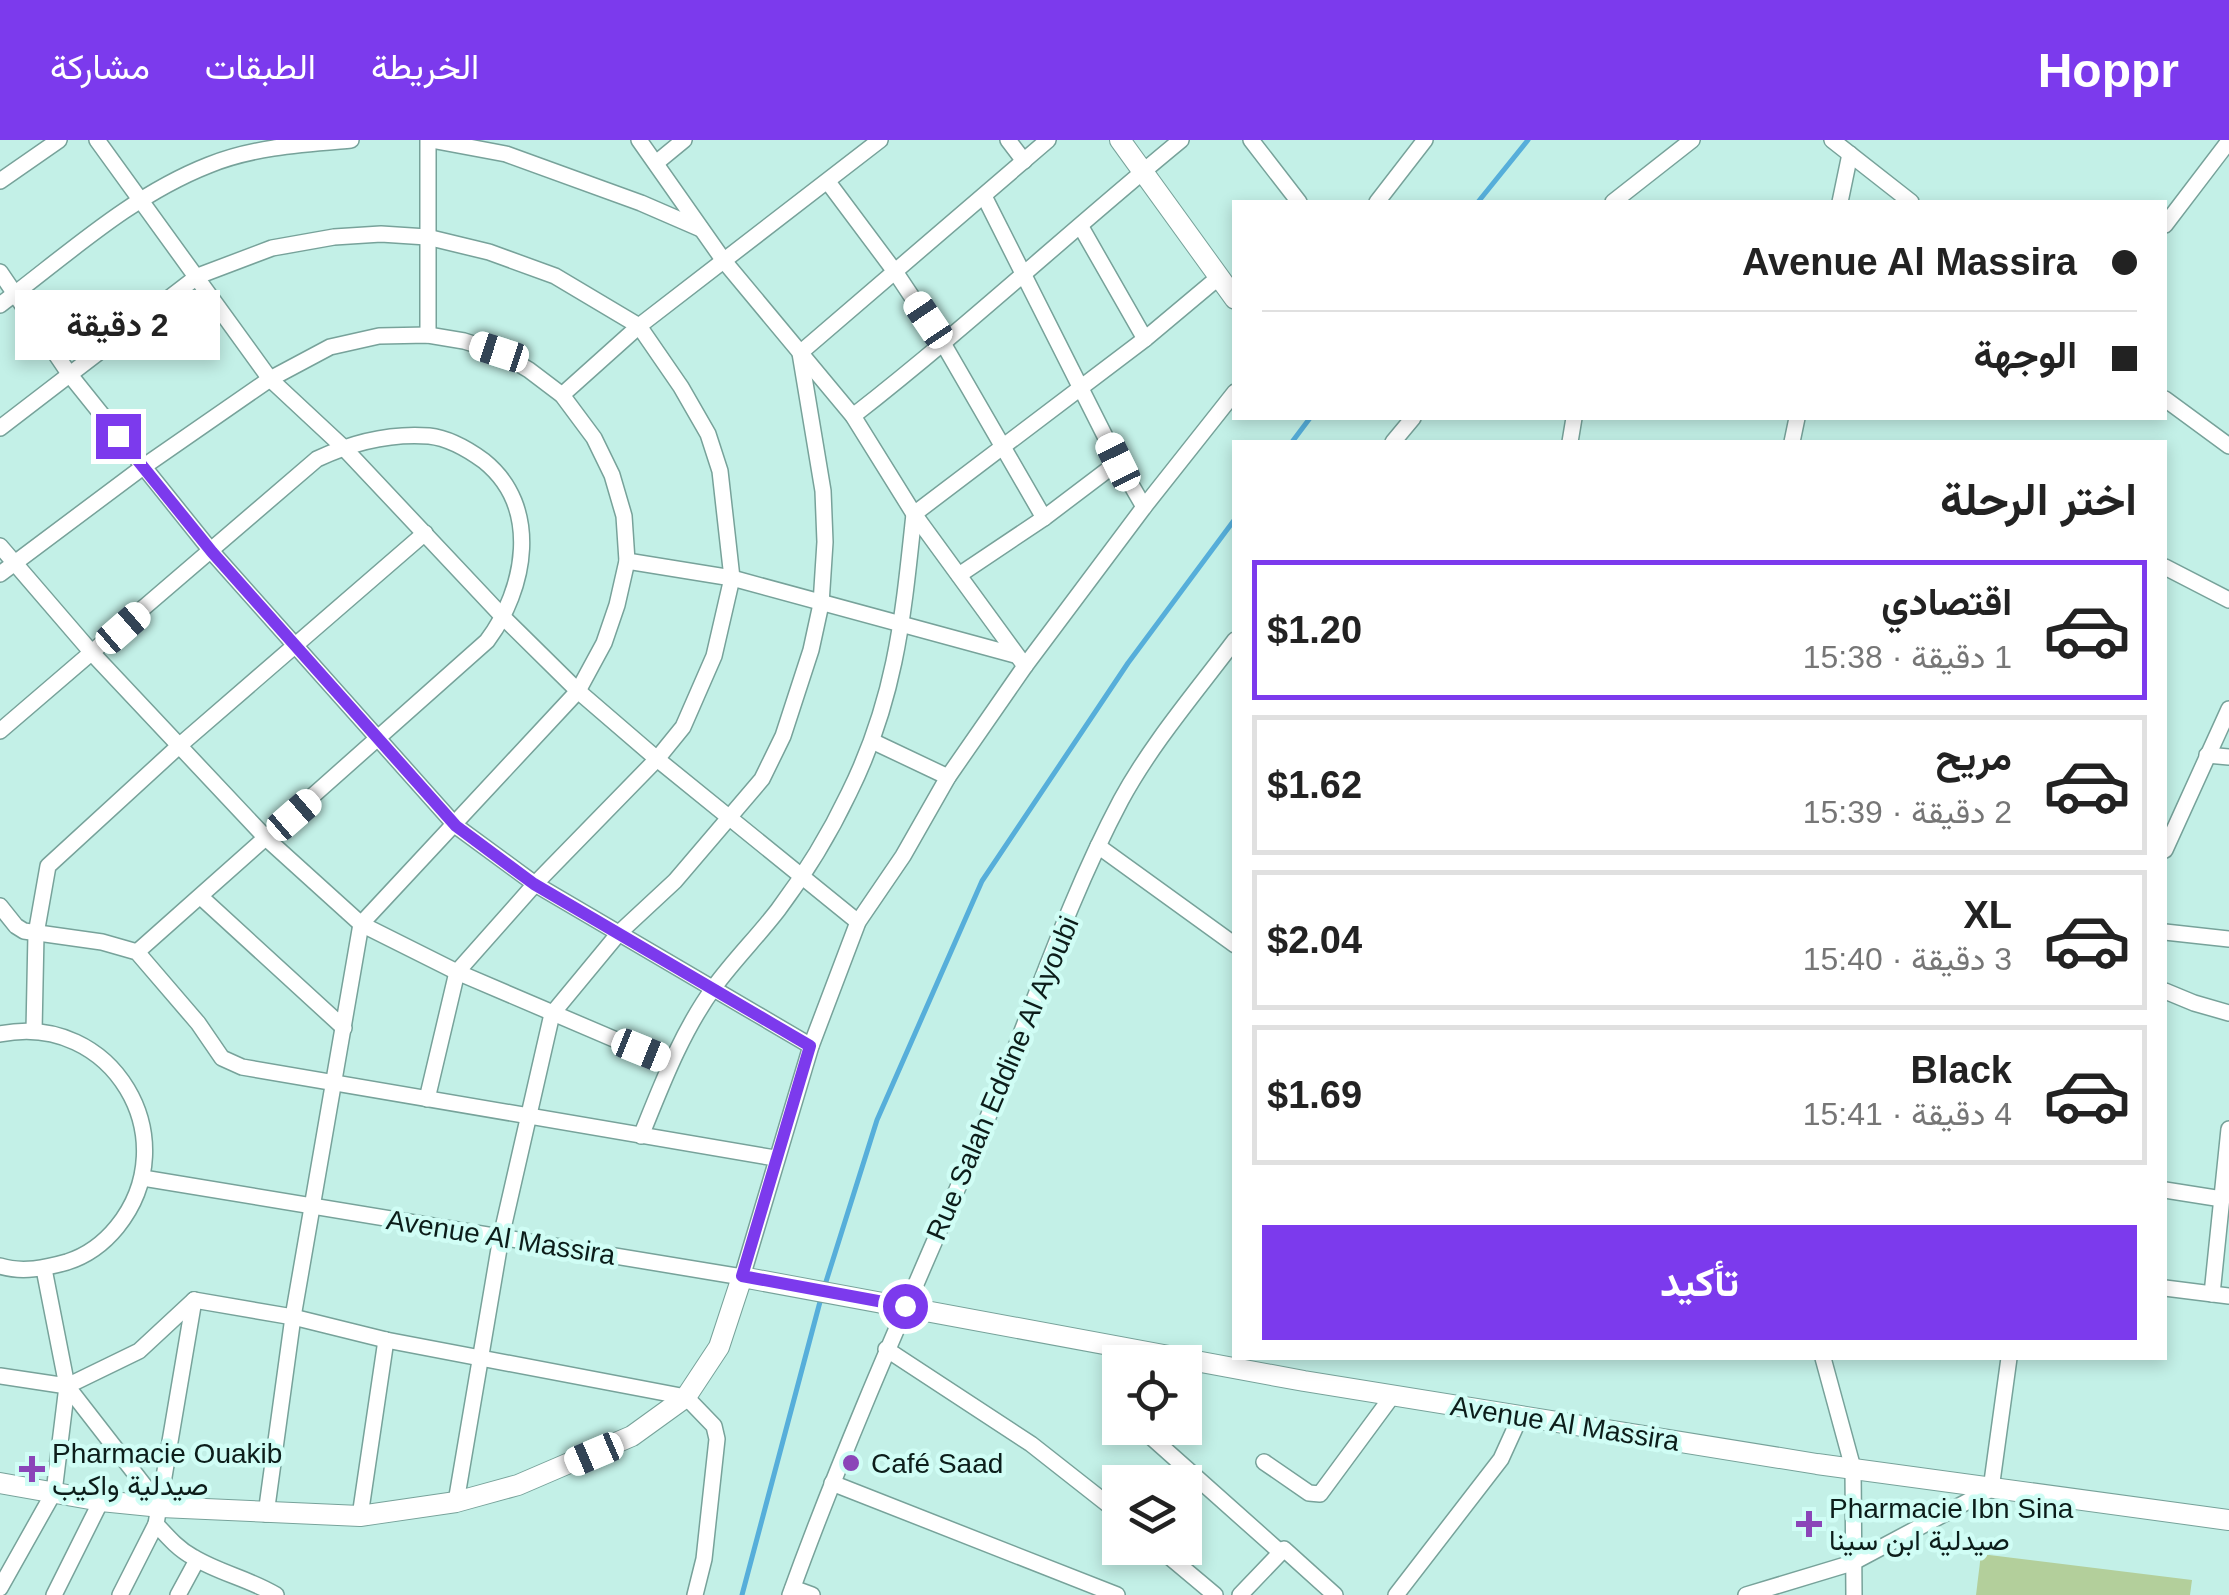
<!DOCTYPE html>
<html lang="ar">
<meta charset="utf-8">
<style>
body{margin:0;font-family:Arial,Vazirmatn,sans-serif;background:#f6f6f6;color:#222;direction:rtl;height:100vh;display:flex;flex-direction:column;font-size:38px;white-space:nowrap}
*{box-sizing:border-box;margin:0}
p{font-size:32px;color:#767676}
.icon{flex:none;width:55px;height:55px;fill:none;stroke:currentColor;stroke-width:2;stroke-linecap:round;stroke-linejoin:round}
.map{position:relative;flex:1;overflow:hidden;direction:ltr}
.drawer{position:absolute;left:1232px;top:300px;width:935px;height:920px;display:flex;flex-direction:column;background:#fff;border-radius:0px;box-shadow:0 5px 15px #0003;direction:rtl}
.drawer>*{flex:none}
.top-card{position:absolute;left:1232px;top:60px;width:935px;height:220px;border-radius:0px;box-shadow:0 5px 15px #0003;direction:rtl;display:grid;align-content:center;height:220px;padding:0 30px;background:#fff}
.fabs{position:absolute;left:1102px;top:1205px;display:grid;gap:20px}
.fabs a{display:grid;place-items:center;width:100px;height:100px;border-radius:0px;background:#fff;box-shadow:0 5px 15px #0003;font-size:50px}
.end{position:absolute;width:45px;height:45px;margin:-22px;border:12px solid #7c3aed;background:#fff;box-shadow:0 0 0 5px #fff}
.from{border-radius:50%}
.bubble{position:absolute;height:70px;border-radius:0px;background:#fff;box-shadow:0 5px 15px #0003;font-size:32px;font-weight:700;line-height:70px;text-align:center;direction:rtl}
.car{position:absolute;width:30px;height:60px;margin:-30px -15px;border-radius:12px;box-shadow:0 0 8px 2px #0007;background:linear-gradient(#fff 24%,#345 0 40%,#fff 0 76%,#345 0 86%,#fff 0)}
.top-card b{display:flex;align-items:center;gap:35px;height:95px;font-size:38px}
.top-card b+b{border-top:2px solid #e0e0e0}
.top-card i{width:25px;height:25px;background:#222}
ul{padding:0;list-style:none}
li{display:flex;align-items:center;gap:30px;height:140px;margin:0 20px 15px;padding:0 10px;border:5px solid #e0e0e0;border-radius:0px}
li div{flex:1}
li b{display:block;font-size:38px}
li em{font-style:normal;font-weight:700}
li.selected{border-color:#7c3aed}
li>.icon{width:90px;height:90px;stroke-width:1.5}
h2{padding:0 30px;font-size:45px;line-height:120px}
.action{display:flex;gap:20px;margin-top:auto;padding:20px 30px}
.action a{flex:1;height:115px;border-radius:0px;background:#7c3aed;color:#fff;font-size:40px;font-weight:700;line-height:115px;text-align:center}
header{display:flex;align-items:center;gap:60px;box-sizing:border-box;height:140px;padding:0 50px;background:#7c3aed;color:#fff}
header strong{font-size:48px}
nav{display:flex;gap:55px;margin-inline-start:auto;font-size:35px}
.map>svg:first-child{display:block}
.green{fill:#b3cf9b}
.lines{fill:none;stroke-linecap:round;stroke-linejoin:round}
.stream{stroke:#56aeda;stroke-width:5}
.minor-casing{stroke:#77a29a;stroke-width:18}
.tertiary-casing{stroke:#77a29a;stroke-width:22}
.minor{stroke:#fff;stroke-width:15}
.tertiary{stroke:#fff;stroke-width:20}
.route{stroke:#7c3aed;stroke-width:12}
.poi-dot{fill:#8b45b8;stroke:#d0fdf5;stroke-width:4}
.labels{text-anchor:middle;stroke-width:9;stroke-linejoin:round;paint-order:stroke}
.street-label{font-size:28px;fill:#0c1d1a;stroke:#d0fdf5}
.poi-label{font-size:28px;fill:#0c1d1a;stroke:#d0fdf5;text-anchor:start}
</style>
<header>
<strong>Hoppr</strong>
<nav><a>الخريطة</a><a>الطبقات</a><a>مشاركة</a></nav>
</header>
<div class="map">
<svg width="2229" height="1455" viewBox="0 0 2229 1455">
<rect width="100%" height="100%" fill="#c3f0e7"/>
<polygon class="green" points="1981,1414 2192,1440 2190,1455 1976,1455"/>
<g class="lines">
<g class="stream">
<polyline points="1478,62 1528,0"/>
<polyline points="1292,302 1310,278"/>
<polyline points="824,1148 877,980 982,741 1128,523 1235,379"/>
<polyline points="742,1455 821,1158"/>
</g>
<defs>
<g id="minor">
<polyline points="97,0 270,239 343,307 504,478 578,551 657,619 858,782"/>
<polyline points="431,0 506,14 641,63 701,89"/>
<polyline points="639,0 724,121 853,276 914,374 1025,526"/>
<polyline points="1008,0 1024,21"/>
<polyline points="1251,0 1299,62"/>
<polyline points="1832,0 1911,62"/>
<polyline points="656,23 684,0"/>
<polyline points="0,41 59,0"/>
<polyline points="828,42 896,133 944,205 1044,378"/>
<polyline points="984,56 1118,322 1144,367"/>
<polyline points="1377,62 1425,0"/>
<polyline points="1613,62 1692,0"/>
<polyline points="1840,62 1850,14"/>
<polyline points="2165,85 2229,1"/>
<polyline points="1081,87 1145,199"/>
<polyline points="0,132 70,235 212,412 456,686 535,744 811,906"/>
<path d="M0 165C67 115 130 56 209 25 253 7 304 4 351 0"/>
<polyline points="428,195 428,0"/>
<polyline points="562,255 639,186 880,0"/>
<polyline points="2165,259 2229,306"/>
<path d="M853 276C966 188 1070 91 1181 0"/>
<polyline points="0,288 198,136 272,108 334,97 381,94 427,97 489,112 555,136 639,186 681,247 708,294 720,331 732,438 714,516 683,587 657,619 535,744 457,832 427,959"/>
<polyline points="1393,302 1413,278"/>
<polyline points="1570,302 1574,278"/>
<polyline points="1792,302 1797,278"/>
<polyline points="0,406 93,514 267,699 361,784 457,832 670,923"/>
<polyline points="627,421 732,438 1015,515"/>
<polyline points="2165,427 2229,460"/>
<polyline points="0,434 143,327 270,239 330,207 379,196 428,195 464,201 499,212 529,230 562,255 594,298 612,335 624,376 627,421 617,465 604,503 578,551 361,784 293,1177 266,1374"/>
<polyline points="959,435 1044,378 1118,322"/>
<path d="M0 591 317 319C351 303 390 293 429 296 448 298 469 310 484 321 541 367 526 449 487 501L137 812"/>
<polyline points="872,601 948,637"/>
<polyline points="2207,615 2229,617"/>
<polyline points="1098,706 1235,805"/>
<polyline points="2165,710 2229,569"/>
<polyline points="202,758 344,888"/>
<polyline points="0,766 16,786 24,791 102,802 137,812 198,883 222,918 242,927 775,1018"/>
<polyline points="2165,792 2229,799"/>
<polyline points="2165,851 2194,863 2229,873"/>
<polyline points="34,891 36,794 48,726 180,605 425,393"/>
<path d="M0 894C112 871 188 999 117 1087 104 1103 86 1116 67 1122 46 1128 22 1133 0 1126"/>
<path d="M641 996C662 944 682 891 715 846 734 820 758 796 778 770 805 734 830 693 849 653 896 558 903 477 914 374L1145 199 1219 137"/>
<polyline points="143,1038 742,1137 811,906 858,782 903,716 948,637 1025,526 1144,367 1235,252"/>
<polyline points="2165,1050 2222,1059"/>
<polyline points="2165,1148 2229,1156"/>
<polyline points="2212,1154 2229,989"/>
<polyline points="194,1160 293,1177 386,1200 686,1257 714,1286 717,1299 704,1419 695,1455"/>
<path d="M194 1160 156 1384C167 1396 178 1409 193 1417 219 1433 250 1439 276 1455"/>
<polyline points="886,1209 1031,1304 1120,1374"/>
<polyline points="1823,1218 1853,1328 1854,1455"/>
<polyline points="0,1236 67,1246 139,1211 194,1160"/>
<polyline points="67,1246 161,1367"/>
<polyline points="1141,1288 1279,1411"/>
<polyline points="1264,1322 1309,1353 1320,1354 1393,1255"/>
<polyline points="832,1343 1117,1455"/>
<polyline points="456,1362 501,1097 552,874 619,793 675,741 762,639 783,596 811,510 821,464 825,402 823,351 800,213 1048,0"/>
<polyline points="360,1376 386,1200"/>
<polyline points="1159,1408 1215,1455"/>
<polyline points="0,1448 54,1352 67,1246 44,1129"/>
<polyline points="793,1448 812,1455"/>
<polyline points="54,1455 101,1361"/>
<polyline points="120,1455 156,1384"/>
<polyline points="178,1455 197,1420"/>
<path d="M790 1455C845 1303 911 1156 975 1008 1025 893 1062 771 1121 660 1152 603 1196 552 1235 500"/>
<polyline points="1240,1455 1284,1409 1335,1455"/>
<polyline points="1396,1455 1501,1319 1521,1275"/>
<polyline points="1746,1455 1852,1423 1991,1349 2009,1218"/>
</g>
<g id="tertiary">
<polyline points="1120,0 1235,159"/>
<polyline points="0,1343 101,1361 161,1367 360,1376 456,1362 518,1345 632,1296 686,1257 719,1207 742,1137 1304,1241 1817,1324 2229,1380"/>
</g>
</defs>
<use href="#minor" class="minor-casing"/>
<use href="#tertiary" class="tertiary-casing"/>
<use href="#minor" class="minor"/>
<use href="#tertiary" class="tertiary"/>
</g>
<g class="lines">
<polyline class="route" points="118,296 212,412 456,686 534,744 810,906 742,1136 905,1166"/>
</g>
<g class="poi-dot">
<circle cx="851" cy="1323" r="10"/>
<path d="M27 1314h10v10h10v10h-10v10h-10v-10h-10v-10h10z"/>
<path d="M1804 1369h10v10h10v10h-10v10h-10v-10h-10v-10h10z"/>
</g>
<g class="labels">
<g class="street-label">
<text transform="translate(1002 938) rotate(-67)" y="10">Rue Salah Eddine Al Ayoubi</text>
<text transform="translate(501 1097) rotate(9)" y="10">Avenue Al Massira</text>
<text transform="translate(1565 1283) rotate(9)" y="10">Avenue Al Massira</text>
</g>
<g class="poi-label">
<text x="52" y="1323">Pharmacie Ouakib<tspan x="52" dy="32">صيدلية واكيب</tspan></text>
<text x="871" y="1333">Café Saad</text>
<text x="1829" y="1378">Pharmacie Ibn Sina<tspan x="1829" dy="32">صيدلية ابن سينا</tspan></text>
</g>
</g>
</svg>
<div class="fabs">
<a><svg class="icon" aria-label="locate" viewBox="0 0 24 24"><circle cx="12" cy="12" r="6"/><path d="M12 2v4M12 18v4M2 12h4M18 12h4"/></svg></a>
<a><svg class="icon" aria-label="layers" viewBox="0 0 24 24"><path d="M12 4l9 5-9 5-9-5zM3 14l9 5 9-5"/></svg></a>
</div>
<i class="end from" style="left:905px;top:1166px"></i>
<i class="end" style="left:118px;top:296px"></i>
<div class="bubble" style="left:15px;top:150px;width:205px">2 دقيقة</div>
<i class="car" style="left:928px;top:180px;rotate:326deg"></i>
<i class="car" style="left:499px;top:212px;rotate:288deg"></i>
<i class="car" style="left:1118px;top:322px;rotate:334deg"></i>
<i class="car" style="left:123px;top:488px;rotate:49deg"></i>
<i class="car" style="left:294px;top:675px;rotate:49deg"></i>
<i class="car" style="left:641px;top:910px;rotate:112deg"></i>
<i class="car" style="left:594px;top:1314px;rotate:247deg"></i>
<div class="top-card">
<b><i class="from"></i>Avenue Al Massira</b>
<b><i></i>الوجهة</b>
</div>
<section class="drawer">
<h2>اختر الرحلة</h2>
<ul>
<li class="selected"><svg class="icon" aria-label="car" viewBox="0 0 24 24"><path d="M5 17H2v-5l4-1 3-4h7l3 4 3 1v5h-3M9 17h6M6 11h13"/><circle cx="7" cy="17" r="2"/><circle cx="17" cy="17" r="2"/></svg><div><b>اقتصادي</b><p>1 دقيقة · 15:38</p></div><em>$1.20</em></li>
<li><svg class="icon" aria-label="car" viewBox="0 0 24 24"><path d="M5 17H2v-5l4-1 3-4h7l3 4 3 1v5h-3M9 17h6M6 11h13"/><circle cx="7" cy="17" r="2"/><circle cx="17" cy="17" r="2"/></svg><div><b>مريح</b><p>2 دقيقة · 15:39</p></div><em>$1.62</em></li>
<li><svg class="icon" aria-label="car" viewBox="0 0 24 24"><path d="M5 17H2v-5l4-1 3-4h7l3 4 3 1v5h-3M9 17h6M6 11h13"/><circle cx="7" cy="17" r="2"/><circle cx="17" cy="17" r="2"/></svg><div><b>XL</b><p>3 دقيقة · 15:40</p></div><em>$2.04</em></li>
<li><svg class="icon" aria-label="car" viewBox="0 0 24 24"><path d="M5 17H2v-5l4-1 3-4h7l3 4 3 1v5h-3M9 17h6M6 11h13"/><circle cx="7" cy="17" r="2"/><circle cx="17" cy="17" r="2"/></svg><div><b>Black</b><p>4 دقيقة · 15:41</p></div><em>$1.69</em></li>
</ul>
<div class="action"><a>تأكيد</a></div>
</section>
</div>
